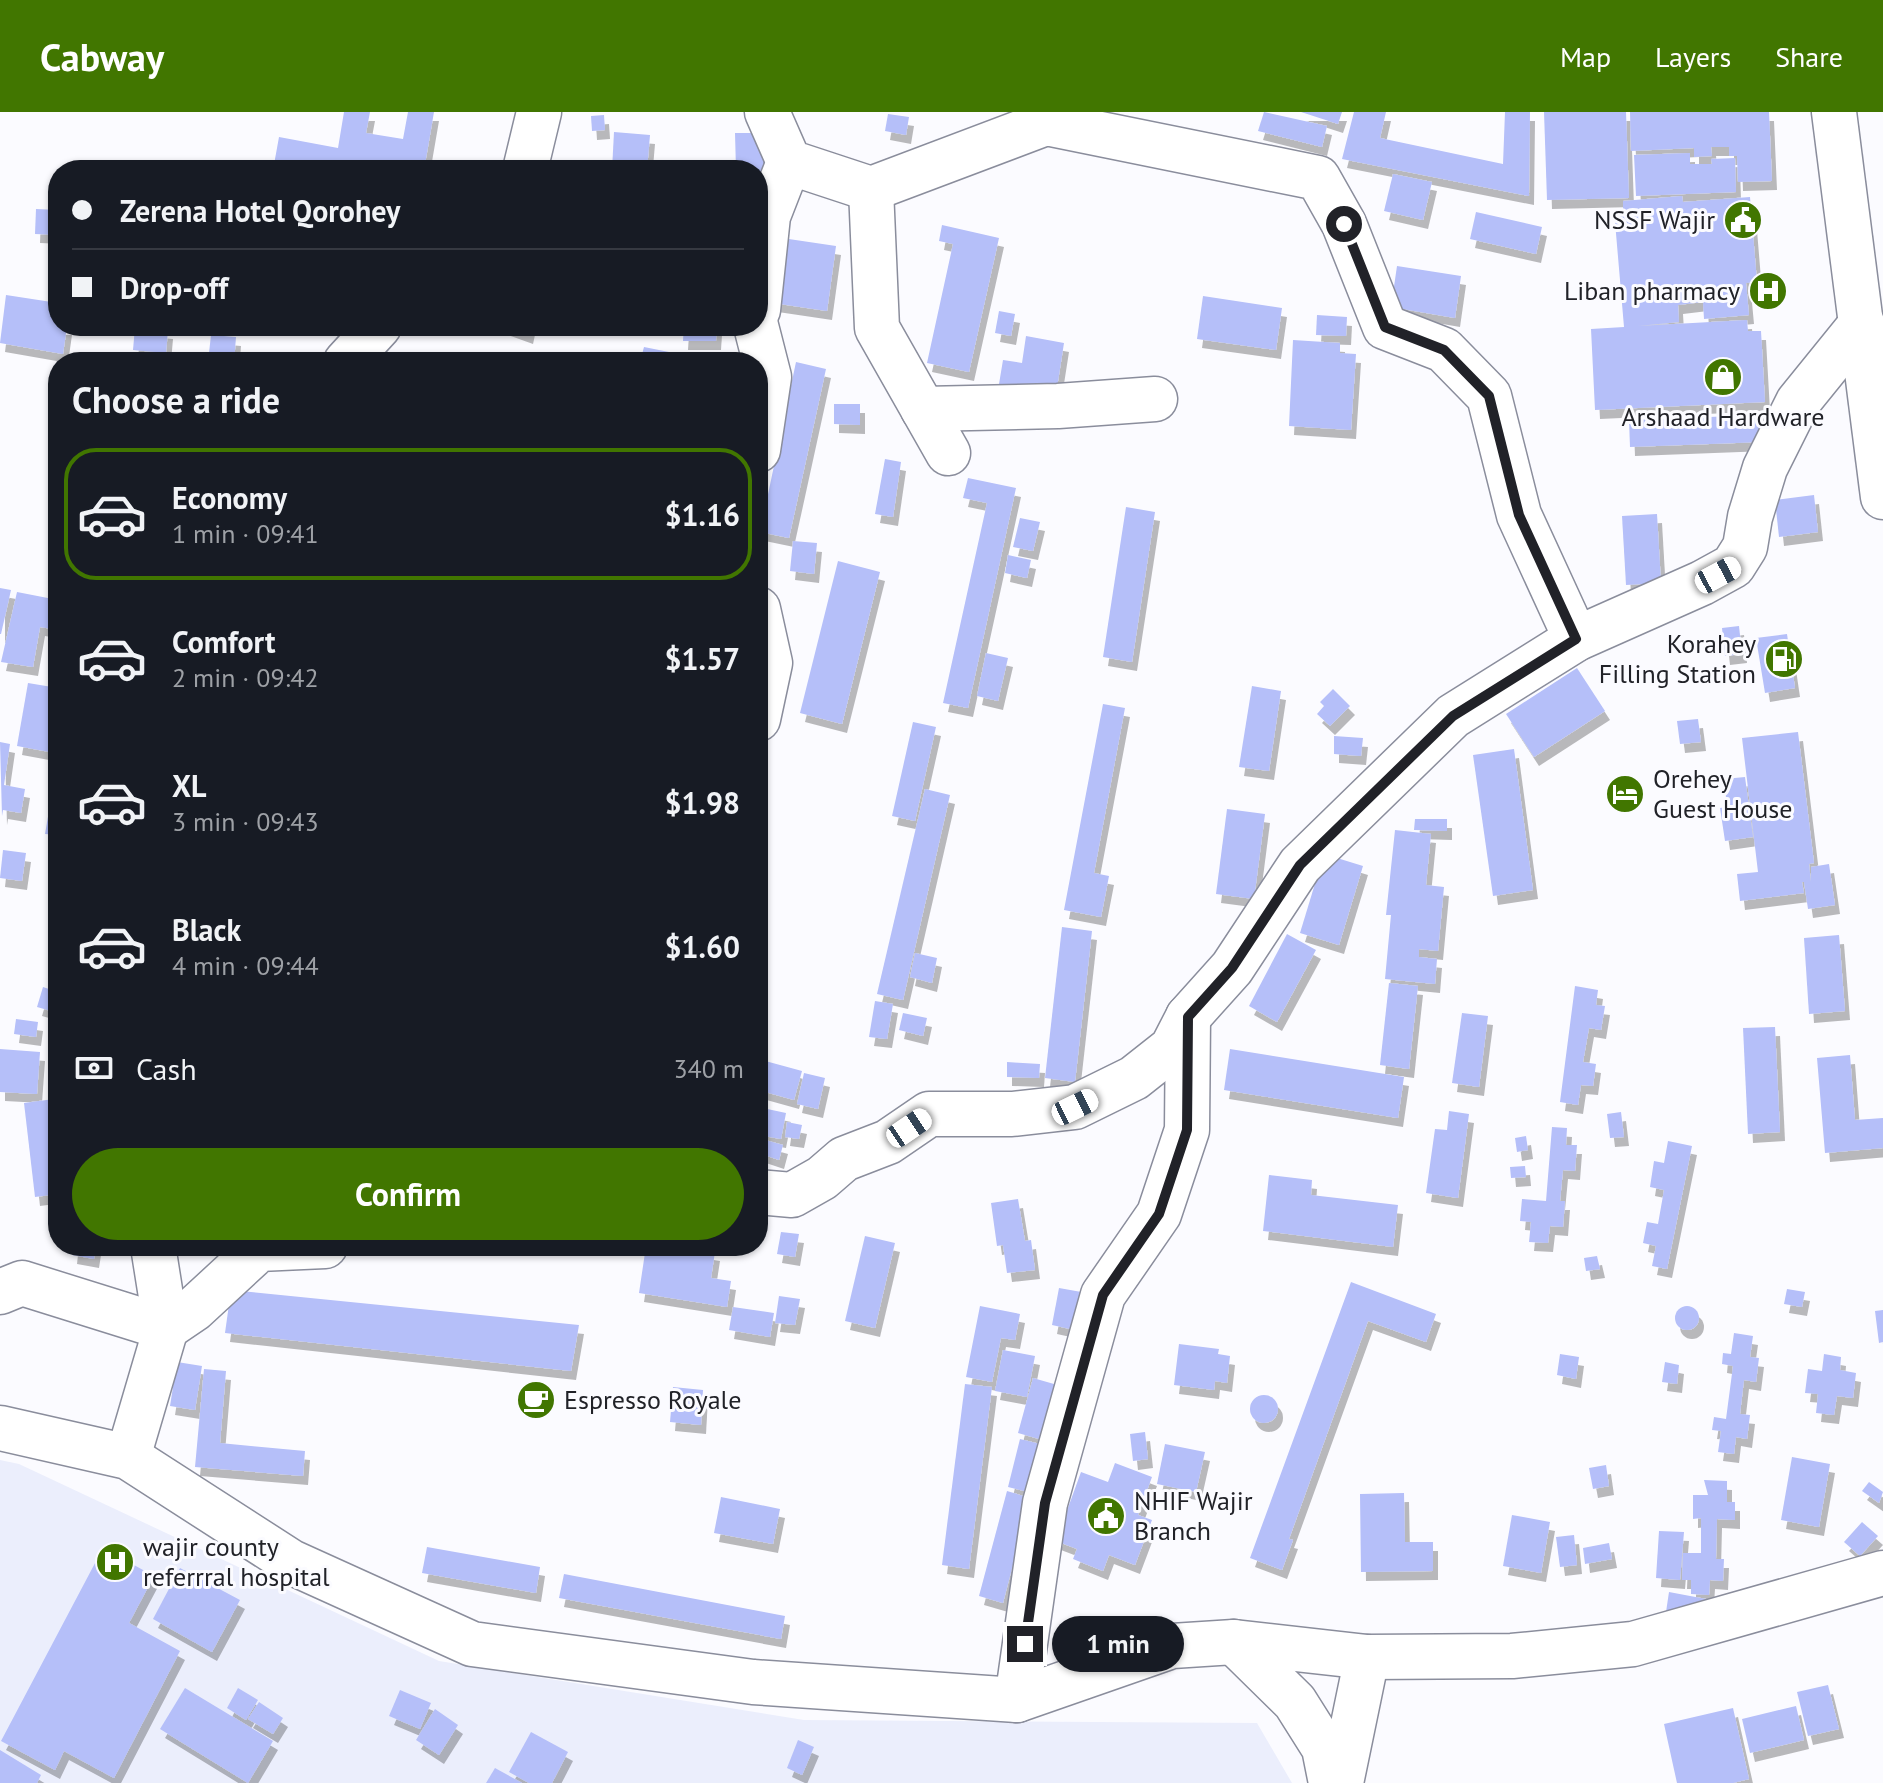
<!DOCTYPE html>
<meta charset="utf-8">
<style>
body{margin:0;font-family:"PT Sans",sans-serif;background:#20242c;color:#f1f3f6;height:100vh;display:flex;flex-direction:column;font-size:30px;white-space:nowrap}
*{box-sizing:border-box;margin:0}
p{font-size:26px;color:#9ea1a6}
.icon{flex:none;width:44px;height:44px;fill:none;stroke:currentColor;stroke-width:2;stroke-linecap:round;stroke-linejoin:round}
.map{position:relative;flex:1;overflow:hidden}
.sheet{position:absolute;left:48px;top:240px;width:720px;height:904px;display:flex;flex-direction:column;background:#171b24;border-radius:32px;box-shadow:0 2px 6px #0004}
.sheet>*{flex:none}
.guide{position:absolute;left:48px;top:48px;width:720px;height:176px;border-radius:32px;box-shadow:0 2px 6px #0004;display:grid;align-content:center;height:176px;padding:0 24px;background:#171b24}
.end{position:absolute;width:36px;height:36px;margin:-18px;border:10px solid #212228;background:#fff;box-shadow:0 0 0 4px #fff}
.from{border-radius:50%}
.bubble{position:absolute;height:56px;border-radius:28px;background:#171b24;box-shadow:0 2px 6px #0004;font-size:26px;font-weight:800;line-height:56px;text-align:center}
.car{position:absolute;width:24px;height:48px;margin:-24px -12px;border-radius:10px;box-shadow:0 0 6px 2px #0007;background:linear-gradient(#fff 24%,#345 0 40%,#fff 0 76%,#345 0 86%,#fff 0)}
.guide b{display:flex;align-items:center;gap:28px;height:76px;font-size:30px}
.guide b+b{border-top:2px solid #363941}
.guide i{width:20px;height:20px;background:#f1f3f6}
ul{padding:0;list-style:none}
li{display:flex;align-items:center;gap:24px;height:132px;margin:0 16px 12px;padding:0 8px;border:4px solid transparent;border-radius:32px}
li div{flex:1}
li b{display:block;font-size:30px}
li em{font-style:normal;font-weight:800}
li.selected{border-color:#417600}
li>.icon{width:72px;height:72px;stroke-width:1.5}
h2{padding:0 24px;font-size:36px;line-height:96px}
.pay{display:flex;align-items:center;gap:20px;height:88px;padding:0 24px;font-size:30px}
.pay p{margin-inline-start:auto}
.button{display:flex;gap:16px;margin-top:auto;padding:16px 24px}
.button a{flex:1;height:92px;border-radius:48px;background:#417600;color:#fff;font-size:32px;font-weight:800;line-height:92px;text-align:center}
header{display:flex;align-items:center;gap:48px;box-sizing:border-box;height:112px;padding:0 40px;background:#417600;color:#fff}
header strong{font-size:38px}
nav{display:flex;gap:44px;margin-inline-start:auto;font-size:28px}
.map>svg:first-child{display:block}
.built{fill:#ebeefc}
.building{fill:#b5bff9;filter:url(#shadow)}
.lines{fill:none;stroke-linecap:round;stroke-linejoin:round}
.minor-casing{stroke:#8a8d9c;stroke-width:47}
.minor{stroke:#fff;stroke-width:44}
.route{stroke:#212228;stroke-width:10}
.labels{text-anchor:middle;stroke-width:6;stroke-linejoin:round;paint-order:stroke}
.poi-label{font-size:26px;fill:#212228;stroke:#fbfbff;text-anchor:start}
</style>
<header>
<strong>Cabway</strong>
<nav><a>Map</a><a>Layers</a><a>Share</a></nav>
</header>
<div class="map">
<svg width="1883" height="1671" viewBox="0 0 1883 1671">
<defs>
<filter id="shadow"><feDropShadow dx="5" dy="9" stdDeviation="0" flood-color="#0004"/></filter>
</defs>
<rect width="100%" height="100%" fill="#fbfbff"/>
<polygon class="built" points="0,1348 19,1352 439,1549 804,1608 1257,1611 1292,1671 0,1671"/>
<g class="building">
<polygon points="344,0 370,0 366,21 403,27 408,0 434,0 424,58 273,58 279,25 338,36"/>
<polygon points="1264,0 1327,14 1322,35 1258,19"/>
<polygon points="1301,0 1342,0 1338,12"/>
<polygon points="1354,0 1386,0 1380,26 1503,52 1505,0 1530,0 1529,84 1342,47"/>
<polygon points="1544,0 1626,0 1629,86 1547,88"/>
<polygon points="1630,0 1769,0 1772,69 1738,70 1737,44 1729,44 1729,35 1711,35 1712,44 1694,45 1694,36 1631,39"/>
<polygon points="888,2 909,5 906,23 885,19"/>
<polygon points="604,3 605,18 592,19 591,4"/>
<polygon points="614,20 650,23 647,58 612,58"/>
<polygon points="735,21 768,21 769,65 758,65 758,58 736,58"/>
<polygon points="1690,41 1690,52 1712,52 1711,47 1735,46 1736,80 1636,84 1634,43"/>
<polygon points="594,51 594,58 562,58 562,54"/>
<polygon points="1393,62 1432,70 1423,108 1384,99"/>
<polygon points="1682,84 1683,90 1750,85 1757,170 1746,171 1749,203 1704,207 1703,190 1678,193 1679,210 1638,214 1747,208 1748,219 1761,219 1765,290 1595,298 1591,217 1624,215 1614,98 1623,97 1623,89"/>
<polygon points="36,97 58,98 58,123 35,122"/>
<polygon points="1476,100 1542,115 1536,142 1470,127"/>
<polygon points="942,113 999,126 969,260 927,251 953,132 939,129"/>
<polygon points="782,126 836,134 827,199 773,191"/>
<polygon points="1397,154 1461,164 1455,206 1391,195"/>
<polygon points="6,183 58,191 58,214 67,214 63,242 0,231"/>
<polygon points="1203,184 1282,196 1276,238 1197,227"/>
<polygon points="999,199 1015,202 1011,224 995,221"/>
<polygon points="1317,203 1347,205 1346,224 1316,223"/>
<polygon points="503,214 530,214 528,223"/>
<polygon points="684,214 717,214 716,229 683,229"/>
<polygon points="135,215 168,218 166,241 133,238"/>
<polygon points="211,223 236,225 234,250 208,250"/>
<polygon points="1026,224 1064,231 1056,282 999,272 1003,248 1022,251"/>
<polygon points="1293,228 1340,231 1340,241 1356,242 1351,318 1289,314"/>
<polygon points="644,235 674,241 672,250 640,250"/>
<polygon points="796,250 826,257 789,426 760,420"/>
<polygon points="834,292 860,292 860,313 834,312"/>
<polygon points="1761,303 1762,330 1630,335 1629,308"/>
<polygon points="885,347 901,350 893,405 875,402"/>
<polygon points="968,366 1016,376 968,596 943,591 987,391 963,386"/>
<polygon points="1814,383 1818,420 1779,425 1775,388"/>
<polygon points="1126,395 1155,400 1132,550 1103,545"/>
<polygon points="1657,402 1661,471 1626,473 1622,404"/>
<polygon points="1020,406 1040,410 1033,439 1013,435"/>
<polygon points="793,429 817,431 814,462 790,459"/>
<polygon points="1008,443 1031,448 1027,466 1005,461"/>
<polygon points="838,449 880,460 842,612 800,601"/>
<polygon points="0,476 11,478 1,522 0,522"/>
<polygon points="17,480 58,488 58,518 40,515 33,555 1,550"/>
<polygon points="1739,514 1742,542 1725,544 1722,516"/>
<polygon points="1787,522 1795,576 1765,581 1756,526"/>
<polygon points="986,541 1008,546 998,589 977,584"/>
<polygon points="1577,556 1605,599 1534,645 1506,602"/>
<polygon points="28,571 58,576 58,622 55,641 17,634"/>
<polygon points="1252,574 1281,579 1269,659 1239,655"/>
<polygon points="1333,577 1350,594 1330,614 1317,602 1324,594 1320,590"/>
<polygon points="1103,592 1125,596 1094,761 1109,764 1101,805 1064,798"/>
<polygon points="1698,607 1701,630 1680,632 1677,609"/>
<polygon points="913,610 936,615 915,709 892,704"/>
<polygon points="1798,620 1814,751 1809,752 1811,770 1811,755 1829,752 1835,793 1808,797 1804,770 1802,770 1804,781 1740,789 1737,762 1758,760 1742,626"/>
<polygon points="1334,624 1363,626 1361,644 1334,642"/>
<polygon points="0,630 10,632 4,673 25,677 21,701 3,698 2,704"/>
<polygon points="1514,637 1533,778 1493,784 1473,643"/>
<polygon points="1745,665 1753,725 1725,729 1720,696 1727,695 1724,667"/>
<polygon points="925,677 950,683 903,888 877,882"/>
<polygon points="50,693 58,695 58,723 45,722"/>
<polygon points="1227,697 1265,702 1254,787 1216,782"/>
<polygon points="1415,707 1447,707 1447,719 1414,718"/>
<polygon points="1395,718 1431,722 1426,773 1444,775 1438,839 1419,837 1419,845 1437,847 1435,872 1385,867 1391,803 1386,803"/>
<polygon points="3,738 26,741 22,769 0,766"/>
<polygon points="1324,742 1363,754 1339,833 1300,821"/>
<polygon points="1062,815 1092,819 1075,970 1045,966"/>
<polygon points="1287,822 1316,838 1277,910 1249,894"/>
<polygon points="1839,823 1845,899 1809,902 1804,826"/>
<polygon points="915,841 937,846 932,871 910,865"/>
<polygon points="1389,871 1418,874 1409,957 1380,953"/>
<polygon points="1575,874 1598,878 1596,893 1605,894 1601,918 1589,916 1583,950 1596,952 1593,974 1581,973 1578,993 1560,990"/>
<polygon points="43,875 58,880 58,901 37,895"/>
<polygon points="875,889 893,892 887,927 869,925"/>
<polygon points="903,901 927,906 923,924 899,918"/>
<polygon points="1462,901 1488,904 1479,975 1452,971"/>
<polygon points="16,907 38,910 36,925 14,922"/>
<polygon points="1775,915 1780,1020 1748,1022 1743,916"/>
<polygon points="0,937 40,940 37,982 0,980"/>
<polygon points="1230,937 1404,965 1398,1006 1224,978"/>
<polygon points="1850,943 1855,1008 1883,1006 1883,1036 1825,1041 1817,946"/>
<polygon points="758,947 802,959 794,988 758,978"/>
<polygon points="1007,950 1040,952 1039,966 1007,965"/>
<polygon points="804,961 825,966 818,997 797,992"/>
<polygon points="54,987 58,1017 58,1082 35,1085 24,991"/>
<polygon points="758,995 786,1001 781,1027 758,1023"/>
<polygon points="1449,999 1469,1002 1458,1086 1426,1081 1435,1017 1447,1018"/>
<polygon points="1621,1000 1624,1025 1610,1026 1607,1002"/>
<polygon points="787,1010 802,1013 799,1027 785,1025"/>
<polygon points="1552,1015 1567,1016 1566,1033 1577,1033 1575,1059 1563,1058 1560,1089 1565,1089 1563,1115 1550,1114 1548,1131 1529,1130 1531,1110 1520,1109 1522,1087 1546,1089"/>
<polygon points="1526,1024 1528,1038 1517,1040 1515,1026"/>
<polygon points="758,1026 783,1033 779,1048 758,1041"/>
<polygon points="1668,1029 1692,1034 1667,1157 1652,1154 1656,1134 1643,1131 1647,1110 1658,1112 1664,1078 1650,1075 1654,1049 1664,1051"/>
<polygon points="1525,1054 1526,1065 1511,1066 1510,1055"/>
<polygon points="1269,1063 1312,1068 1311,1083 1398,1093 1393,1135 1263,1119"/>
<polygon points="1018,1087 1025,1129 1031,1128 1035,1158 1007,1161 1003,1133 997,1134 991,1091"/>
<polygon points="781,1120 799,1122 795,1145 777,1142"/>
<polygon points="865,1124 895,1131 875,1216 845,1209"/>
<polygon points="73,1134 96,1134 94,1147 72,1143"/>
<polygon points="646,1134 676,1134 715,1140 711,1166 731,1169 727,1195 639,1181"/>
<polygon points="1597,1144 1600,1157 1586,1159 1584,1146"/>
<polygon points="1351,1170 1436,1202 1426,1230 1368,1209 1289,1427 1293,1428 1282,1458 1250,1446"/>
<polygon points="1059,1176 1087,1181 1079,1219 1052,1213"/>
<polygon points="1787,1177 1805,1180 1802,1195 1784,1192"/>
<polygon points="231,1178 579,1213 571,1259 225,1221"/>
<polygon points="779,1184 800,1187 795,1213 775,1211"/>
<circle cx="1687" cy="1206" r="12"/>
<polygon points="980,1194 1020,1202 1015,1228 1001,1226 992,1270 966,1265"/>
<polygon points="733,1195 774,1201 770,1225 729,1218"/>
<polygon points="1883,1198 1883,1230 1879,1231 1875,1199"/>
<polygon points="1734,1221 1753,1224 1750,1245 1759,1246 1756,1270 1744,1268 1740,1302 1750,1303 1747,1327 1736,1325 1734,1342 1718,1340 1721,1319 1712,1318 1714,1305 1726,1307 1733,1254 1722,1252 1723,1241 1731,1242"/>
<polygon points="1179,1232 1219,1237 1218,1242 1230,1244 1227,1271 1215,1269 1214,1278 1174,1273"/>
<polygon points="1003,1238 1035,1244 1027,1285 995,1279"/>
<polygon points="1560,1242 1579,1245 1576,1267 1557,1263"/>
<polygon points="1824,1242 1841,1245 1840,1258 1856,1261 1853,1286 1837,1284 1834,1303 1816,1301 1818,1282 1805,1281 1808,1257 1822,1259"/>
<polygon points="177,1250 202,1254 195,1298 170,1294"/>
<polygon points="1665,1250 1679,1253 1677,1272 1662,1270"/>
<polygon points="204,1257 226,1259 220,1331 305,1339 303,1364 195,1355"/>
<polygon points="1033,1266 1061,1274 1046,1329 1018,1321"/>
<polygon points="965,1272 992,1275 969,1457 942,1453"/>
<polygon points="673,1275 703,1278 701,1313 670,1310"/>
<circle cx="1264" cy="1297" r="14"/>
<polygon points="1145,1320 1148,1347 1133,1349 1130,1322"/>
<polygon points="1020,1327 1044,1333 1032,1381 1008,1375"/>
<polygon points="1165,1332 1205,1340 1196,1380 1157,1372"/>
<polygon points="1792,1345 1830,1352 1819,1415 1781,1408"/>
<polygon points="1115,1351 1152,1365 1138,1403 1152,1408 1135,1453 1109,1443 1103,1459 1073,1447 1077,1437 1056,1429 1081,1360 1108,1370"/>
<polygon points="1606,1353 1609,1374 1593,1377 1589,1356"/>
<polygon points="1704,1368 1727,1369 1727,1390 1735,1390 1735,1408 1717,1407 1716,1447 1724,1447 1723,1469 1710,1468 1709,1483 1691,1482 1691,1468 1682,1468 1683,1441 1701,1441 1701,1406 1693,1407 1693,1383 1708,1383"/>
<polygon points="1869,1370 1883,1380 1879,1391 1862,1379"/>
<polygon points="1007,1379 1030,1386 1003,1491 979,1484"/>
<polygon points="1404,1381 1405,1430 1433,1430 1433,1459 1361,1460 1360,1382"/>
<polygon points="721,1385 780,1397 773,1432 714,1421"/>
<polygon points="1512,1403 1550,1410 1541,1461 1503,1454"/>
<polygon points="1862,1410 1878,1424 1860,1444 1844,1430"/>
<polygon points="1659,1419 1684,1420 1680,1468 1656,1466"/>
<polygon points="1574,1423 1577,1453 1560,1455 1556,1425"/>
<polygon points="1609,1431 1612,1447 1585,1452 1583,1436"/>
<polygon points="427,1435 540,1455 536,1481 422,1461"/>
<polygon points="103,1436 154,1464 129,1511 180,1539 114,1666 64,1639 55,1658 1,1629"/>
<polygon points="180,1456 240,1488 212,1540 153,1507"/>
<polygon points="564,1462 785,1504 781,1527 559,1486"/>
<polygon points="1669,1480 1706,1487 1702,1507 1666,1500"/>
<polygon points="1828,1573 1839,1617 1808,1624 1797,1580"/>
<polygon points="185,1576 273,1629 248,1671 160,1617"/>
<polygon points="238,1576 258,1588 246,1608 227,1596"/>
<polygon points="400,1578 431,1591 420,1617 389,1604"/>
<polygon points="259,1590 283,1606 273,1622 248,1607"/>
<polygon points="1796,1594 1804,1628 1750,1641 1742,1607"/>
<polygon points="1733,1596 1749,1667 1733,1671 1677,1671 1664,1612"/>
<polygon points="435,1597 458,1613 439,1643 416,1628"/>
<polygon points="531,1620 568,1640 552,1671 529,1671 509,1660"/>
<polygon points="798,1628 814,1635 802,1663 787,1656"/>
<polygon points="0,1638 41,1663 37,1671 0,1671"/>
<polygon points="495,1656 522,1671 486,1671"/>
</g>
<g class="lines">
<defs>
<g id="minor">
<polyline points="767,0 789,50 871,77 1046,11 1318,66 1344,112 1385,215 1444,238 1489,284 1519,403 1576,527"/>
<polyline points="1834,0 1883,385"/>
<polyline points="525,58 539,0"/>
<polyline points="871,77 877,216 948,341"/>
<polyline points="758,198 768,104 789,50"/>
<polyline points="756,214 769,265 758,338"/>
<polyline points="346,250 379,214"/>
<polyline points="923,297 1058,294 1155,287"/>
<polyline points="758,497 770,551 758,607"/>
<polyline points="758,1080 792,1083 822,1066 844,1047 888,1030 929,1002 1012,1002 1075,995 1134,966 1172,936 1188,905 1232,856 1300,753 1453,604 1576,527 1702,471 1733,454 1745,435 1750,405 1765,356 1798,290 1862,211"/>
<polyline points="0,1180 22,1171 166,1216 194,1197 259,1137 325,1134"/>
<polyline points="0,1316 128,1345 291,1450 472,1532 753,1570 1017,1588 1172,1534 1234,1530 1367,1545 1512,1544 1633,1532 1883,1461"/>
<polyline points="128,1345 166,1216 153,1134"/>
<polyline points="1234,1530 1295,1590 1324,1636 1331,1671"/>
<polyline points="1017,1588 1045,1391 1103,1183 1159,1102 1187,1018 1188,905"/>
<polyline points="1341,1671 1367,1545"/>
</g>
</defs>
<use href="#minor" class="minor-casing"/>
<use href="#minor" class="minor"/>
</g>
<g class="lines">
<polyline class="route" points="1025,1532 1045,1391 1103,1183 1159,1102 1187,1018 1188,905 1232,856 1300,753 1453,604 1576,527 1519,403 1489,284 1444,238 1385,215 1344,112"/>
</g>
<defs>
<symbol id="civic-disc" viewBox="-11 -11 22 22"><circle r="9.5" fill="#417600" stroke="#fbfbff"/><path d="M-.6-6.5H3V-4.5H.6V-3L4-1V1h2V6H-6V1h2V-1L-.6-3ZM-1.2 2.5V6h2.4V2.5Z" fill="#fff"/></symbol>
<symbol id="hospital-disc" viewBox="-11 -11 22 22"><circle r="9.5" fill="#417600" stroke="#fbfbff"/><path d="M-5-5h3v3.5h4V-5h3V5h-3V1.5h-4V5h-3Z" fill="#fff"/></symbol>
<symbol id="shop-disc" viewBox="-11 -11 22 22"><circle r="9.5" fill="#417600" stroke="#fbfbff"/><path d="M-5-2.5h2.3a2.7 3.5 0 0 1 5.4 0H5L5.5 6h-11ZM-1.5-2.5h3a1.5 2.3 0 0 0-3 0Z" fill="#fff"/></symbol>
<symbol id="fuel-disc" viewBox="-11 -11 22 22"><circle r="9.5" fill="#417600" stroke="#fbfbff"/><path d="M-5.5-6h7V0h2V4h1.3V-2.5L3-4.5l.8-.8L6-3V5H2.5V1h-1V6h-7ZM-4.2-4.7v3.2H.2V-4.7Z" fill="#fff"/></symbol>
<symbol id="hotel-disc" viewBox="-11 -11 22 22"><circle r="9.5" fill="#417600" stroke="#fbfbff"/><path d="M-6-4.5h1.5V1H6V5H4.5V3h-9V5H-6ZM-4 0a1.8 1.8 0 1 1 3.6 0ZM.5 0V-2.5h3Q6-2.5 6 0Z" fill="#fff"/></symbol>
<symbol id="cafe-disc" viewBox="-11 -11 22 22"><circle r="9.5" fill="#417600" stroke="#fbfbff"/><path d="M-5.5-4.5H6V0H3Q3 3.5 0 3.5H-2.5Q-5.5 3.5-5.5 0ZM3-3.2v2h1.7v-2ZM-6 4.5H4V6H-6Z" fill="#fff"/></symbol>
</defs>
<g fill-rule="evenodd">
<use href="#civic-disc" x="1721" y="86" width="44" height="44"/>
<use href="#hospital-disc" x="1746" y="157" width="44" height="44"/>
<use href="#shop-disc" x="1701" y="243" width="44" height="44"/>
<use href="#fuel-disc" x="1762" y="525" width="44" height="44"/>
<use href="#hotel-disc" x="1603" y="660" width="44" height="44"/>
<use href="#cafe-disc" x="514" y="1266" width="44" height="44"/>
<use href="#civic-disc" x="1084" y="1382" width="44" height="44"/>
<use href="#hospital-disc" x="93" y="1428" width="44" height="44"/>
</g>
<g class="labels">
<g class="poi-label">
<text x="1715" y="117" text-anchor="end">NSSF Wajir</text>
<text x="1740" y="188" text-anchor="end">Liban pharmacy</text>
<text x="1723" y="314" text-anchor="middle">Arshaad Hardware</text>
<text x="1756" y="541" text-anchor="end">Korahey<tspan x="1756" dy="30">Filling Station</tspan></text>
<text x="1653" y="676">Orehey<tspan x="1653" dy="30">Guest House</tspan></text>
<text x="564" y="1297">Espresso Royale</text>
<text x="1134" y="1398">NHIF Wajir<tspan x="1134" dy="30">Branch</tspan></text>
<text x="143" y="1444">wajir county<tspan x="143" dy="30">referrral hospital</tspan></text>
</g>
</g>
</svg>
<i class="end from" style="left:1344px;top:112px"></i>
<i class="end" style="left:1025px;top:1532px"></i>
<div class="bubble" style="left:1052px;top:1504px;width:132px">1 min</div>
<i class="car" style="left:1718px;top:463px;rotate:62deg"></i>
<i class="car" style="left:1075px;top:995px;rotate:64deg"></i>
<i class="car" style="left:909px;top:1016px;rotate:56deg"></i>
<div class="guide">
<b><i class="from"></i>Zerena Hotel Qorohey</b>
<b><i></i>Drop-off</b>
</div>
<section class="sheet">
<h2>Choose a ride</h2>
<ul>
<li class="selected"><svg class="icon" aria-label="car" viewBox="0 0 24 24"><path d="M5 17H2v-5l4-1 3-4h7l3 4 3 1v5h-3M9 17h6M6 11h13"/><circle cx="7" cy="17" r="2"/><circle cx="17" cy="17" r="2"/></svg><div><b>Economy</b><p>1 min · 09:41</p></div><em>$1.16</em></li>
<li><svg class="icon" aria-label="car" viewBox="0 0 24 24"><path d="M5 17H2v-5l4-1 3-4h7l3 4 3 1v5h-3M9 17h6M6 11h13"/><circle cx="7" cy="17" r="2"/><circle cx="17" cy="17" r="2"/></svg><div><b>Comfort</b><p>2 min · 09:42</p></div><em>$1.57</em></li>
<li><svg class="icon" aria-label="car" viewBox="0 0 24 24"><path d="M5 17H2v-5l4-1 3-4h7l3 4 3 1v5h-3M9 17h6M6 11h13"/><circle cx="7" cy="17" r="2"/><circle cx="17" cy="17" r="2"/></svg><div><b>XL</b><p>3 min · 09:43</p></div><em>$1.98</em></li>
<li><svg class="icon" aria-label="car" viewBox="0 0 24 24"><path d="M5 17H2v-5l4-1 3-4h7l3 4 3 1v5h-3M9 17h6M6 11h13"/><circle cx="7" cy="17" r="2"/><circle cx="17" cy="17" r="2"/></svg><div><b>Black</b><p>4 min · 09:44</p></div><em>$1.60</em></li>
</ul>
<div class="pay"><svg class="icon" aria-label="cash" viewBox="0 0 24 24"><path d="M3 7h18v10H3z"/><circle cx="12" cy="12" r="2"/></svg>Cash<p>340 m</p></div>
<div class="button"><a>Confirm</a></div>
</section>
</div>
